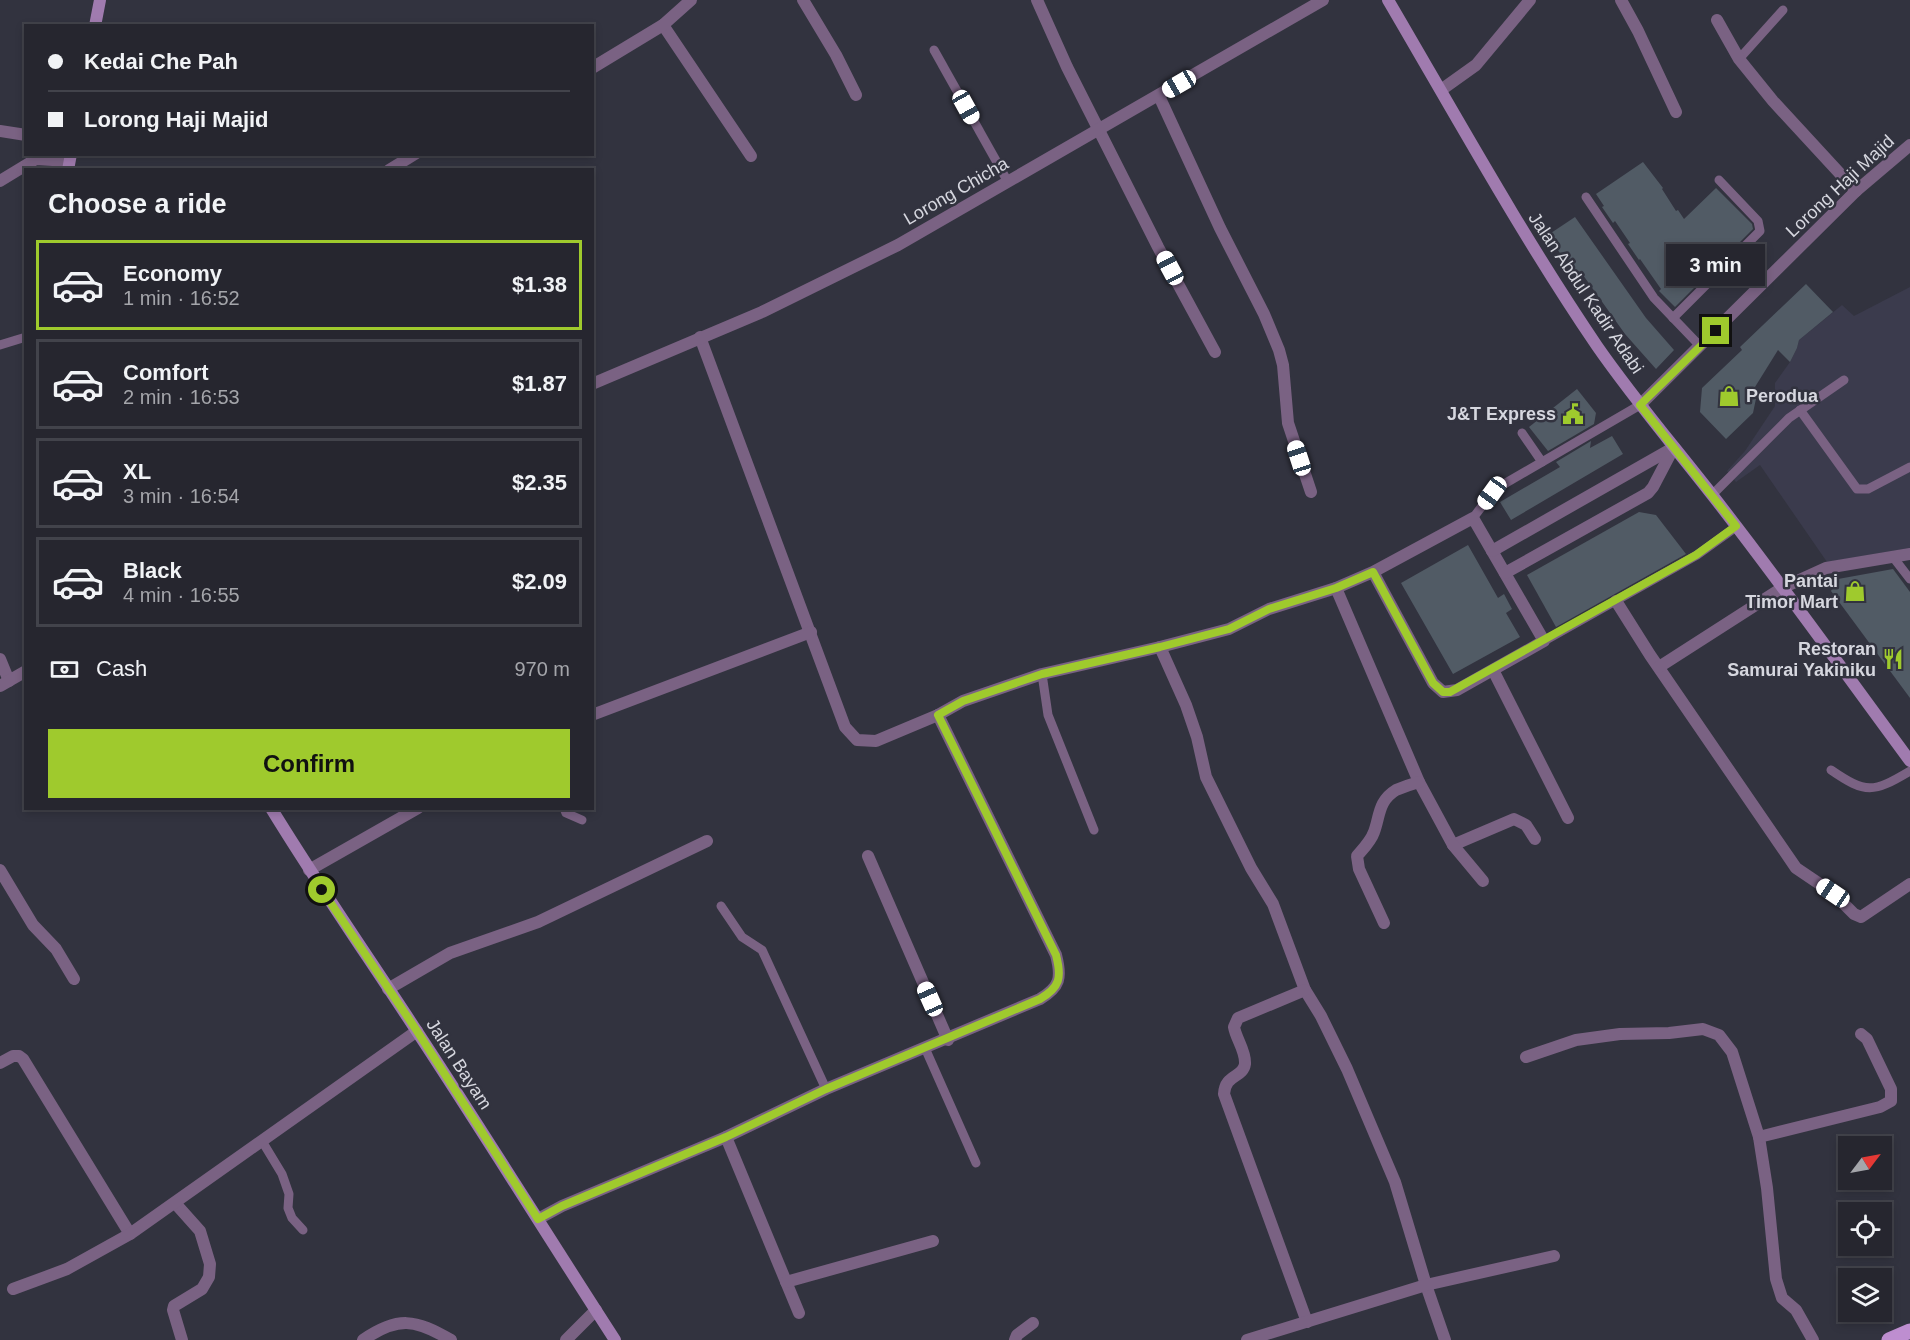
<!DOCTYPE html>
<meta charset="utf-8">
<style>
body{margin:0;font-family:Arial,sans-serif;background:#2e2e37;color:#f1f3f6;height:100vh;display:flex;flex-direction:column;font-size:22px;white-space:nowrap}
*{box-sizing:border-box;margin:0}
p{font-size:20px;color:#a4a5aa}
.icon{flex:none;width:33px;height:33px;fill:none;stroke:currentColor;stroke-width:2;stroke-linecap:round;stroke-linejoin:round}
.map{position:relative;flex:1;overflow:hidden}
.panel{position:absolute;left:24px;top:168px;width:570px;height:642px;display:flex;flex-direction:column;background:#26262f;border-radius:0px;box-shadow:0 3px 9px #0003,0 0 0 2px #42434b}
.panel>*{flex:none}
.top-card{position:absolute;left:24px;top:24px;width:570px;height:132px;border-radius:0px;box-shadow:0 3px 9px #0003,0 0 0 2px #42434b;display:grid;align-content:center;height:132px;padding:0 24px;background:#26262f}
.needle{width:39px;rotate:58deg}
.fabs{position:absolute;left:1838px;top:1136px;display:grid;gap:12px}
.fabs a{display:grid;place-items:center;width:54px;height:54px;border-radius:0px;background:#26262f;box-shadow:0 3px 9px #0003,0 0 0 2px #42434b;font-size:30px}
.end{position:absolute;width:27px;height:27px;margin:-14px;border:8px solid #9fca2d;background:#111;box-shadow:0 0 0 3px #111}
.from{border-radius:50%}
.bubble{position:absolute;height:42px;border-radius:0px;background:#26262f;box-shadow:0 3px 9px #0003,0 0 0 2px #42434b;font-size:20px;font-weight:700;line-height:42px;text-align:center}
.car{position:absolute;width:18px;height:36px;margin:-18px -9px;border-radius:8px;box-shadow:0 0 4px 2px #0007;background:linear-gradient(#fff 24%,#345 0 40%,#fff 0 76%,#345 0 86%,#fff 0)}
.top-card b{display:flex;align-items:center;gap:21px;height:57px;font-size:22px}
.top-card b+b{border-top:2px solid #42434b}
.top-card i{width:15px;height:15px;background:#f1f3f6}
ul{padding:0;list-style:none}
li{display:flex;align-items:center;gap:18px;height:90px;margin:0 12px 9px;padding:0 12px;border:3px solid #42434b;border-radius:0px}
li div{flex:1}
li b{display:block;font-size:22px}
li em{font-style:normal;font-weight:700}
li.current{border-color:#9fca2d}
li>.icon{width:54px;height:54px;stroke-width:1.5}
h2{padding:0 24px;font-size:27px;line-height:72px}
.pay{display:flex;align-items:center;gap:15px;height:66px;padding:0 24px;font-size:22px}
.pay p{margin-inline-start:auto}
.button{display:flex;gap:12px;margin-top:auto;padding:12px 24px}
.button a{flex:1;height:69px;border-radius:0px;background:#9fca2d;color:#111;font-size:24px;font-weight:700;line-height:69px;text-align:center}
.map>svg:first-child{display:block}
.built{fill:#3b3b4d}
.building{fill:#515b65}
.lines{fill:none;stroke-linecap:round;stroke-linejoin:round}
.service{stroke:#7a6283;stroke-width:9}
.minor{stroke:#7a6283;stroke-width:12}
.secondary{stroke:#a07baf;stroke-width:12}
.primary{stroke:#be8ed0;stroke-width:15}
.route{stroke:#9fca2d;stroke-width:8}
.labels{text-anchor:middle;stroke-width:5;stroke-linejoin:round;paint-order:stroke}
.street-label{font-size:18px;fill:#d6d7df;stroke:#32333f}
.poi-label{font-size:18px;font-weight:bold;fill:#d6d7df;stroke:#32333f;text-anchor:end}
</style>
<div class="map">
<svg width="1910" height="1340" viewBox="0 0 1910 1340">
<rect width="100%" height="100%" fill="#32333f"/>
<polygon class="built" points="1910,287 1910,548 1827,562 1760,465 1736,482 1727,471 1745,451 1775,406 1775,383 1790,362 1797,348 1799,340 1842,305 1854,316"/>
<g class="building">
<polygon points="1643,162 1663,188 1662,189 1676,211 1678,210 1684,219 1716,188 1752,224 1753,229 1675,307 1659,291 1661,289 1640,259 1639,260 1628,244 1630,243 1615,221 1613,223 1602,207 1604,206 1596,194"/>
<polygon points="1575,217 1646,318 1674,350 1656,369 1625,334 1583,275 1577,279 1548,235"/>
<polygon points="1806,284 1833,312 1799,340 1797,348 1790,362 1778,350 1755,387 1758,389 1753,413 1726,439 1700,412 1702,388 1742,350 1740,347"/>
<polygon points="1577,389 1596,413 1594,424 1548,451 1529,427"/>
<polygon points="1612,436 1623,454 1511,520 1500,502 1560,467 1556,462 1591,441 1590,448"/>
<polygon points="1639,512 1656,515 1686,554 1556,627 1527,575"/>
<polygon points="1468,545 1498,598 1504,594 1512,609 1506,613 1520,637 1453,674 1401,583"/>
<polygon points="1893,569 1910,592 1910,698 1831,591 1838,579"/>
</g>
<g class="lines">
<g class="service">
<polyline points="934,50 1008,182"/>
<polyline points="1739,59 1783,10"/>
<polyline points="1586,197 1654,298 1700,346"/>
<polyline points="1673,318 1760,231 1758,221 1719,180"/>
<polyline points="0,345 26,337"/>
<polyline points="1800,410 1857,489 1868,489 1910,467"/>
<polyline points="1522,433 1542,462"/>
<polyline points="1712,495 1789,418 1844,380"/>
<polyline points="1473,518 1492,493 1499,487 1640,405"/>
<polyline points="1893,557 1910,579"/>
<polyline points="1544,641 1697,555 1736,527"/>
<polyline points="1042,674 1048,715 1094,830"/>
<path d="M1831 770C1866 794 1873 793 1910 771"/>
<polyline points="564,808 566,813 582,820"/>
<polyline points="721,906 742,937 762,950 826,1089"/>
<polyline points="925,1048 976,1163"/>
<polyline points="262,1141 282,1174 289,1194 288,1208 292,1218 303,1230"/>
</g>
<g class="minor">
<polyline points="803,0 836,55 856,95"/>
<polyline points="1037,0 1067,67 1158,247 1215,352"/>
<polyline points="1621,0 1638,31 1676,112"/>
<polyline points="1717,20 1739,59 1773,101 1856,191"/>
<polyline points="663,25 751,156"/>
<polyline points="592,68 663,25 691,0"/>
<polyline points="1441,90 1476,65 1530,0"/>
<polyline points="1159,96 1220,228 1264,314 1279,350 1283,365 1288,423 1311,492"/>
<polyline points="0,131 26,135"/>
<polyline points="389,170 415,154"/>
<polyline points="0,181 36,159 69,161"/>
<polyline points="700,337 845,727 857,740 876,741 938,715 963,701 1042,674 1160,647 1229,629 1269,609 1336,588 1373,572 1473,518 1544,641 1457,690 1443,692 1433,683 1373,572"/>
<polyline points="592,384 762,312 898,245 1323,0"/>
<polyline points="1640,405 1856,191 1910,145"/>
<polyline points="1492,551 1673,448"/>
<polyline points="1505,573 1648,493 1653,487 1674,447"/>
<polyline points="1336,588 1419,782 1453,845 1514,819 1526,825 1535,839"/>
<polyline points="1616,601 1650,655 1796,868 1833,893 1854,914 1861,917 1910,884"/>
<polyline points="1160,647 1186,705 1197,737 1206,777 1251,868 1273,904 1305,990 1321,1016 1347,1069 1395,1182 1426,1285 1445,1340"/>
<polyline points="0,659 9,681"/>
<polyline points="1659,667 1782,588 1826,568 1910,554"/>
<polyline points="1493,670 1568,818"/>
<polyline points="0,686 26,671"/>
<polyline points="592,715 811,632"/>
<polyline points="1453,845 1483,881"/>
<polyline points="868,856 948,1040"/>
<polyline points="0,870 33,925 56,949 74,979"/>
<polyline points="309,870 418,808"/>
<path d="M1384 923 1359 869 1357 856C1363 849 1371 841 1374 832 1380 816 1378 801 1396 790 1403 787 1412 784 1419 782"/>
<polyline points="388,989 450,953 538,922 707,841"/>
<path d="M1305 990 1238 1018 1234 1027C1236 1039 1246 1051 1245 1064 1243 1078 1225 1074 1224 1094L1307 1322"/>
<polyline points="1526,1057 1576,1040 1620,1034 1669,1033 1703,1029 1719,1035 1732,1052 1759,1137 1767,1188 1776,1279 1782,1298 1796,1310 1813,1340"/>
<polyline points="0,1063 13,1056 19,1056 23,1059 130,1234"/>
<polyline points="726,1137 799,1313"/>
<polyline points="1759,1137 1880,1107 1891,1101 1891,1089 1867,1039 1861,1034"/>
<polyline points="175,1203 200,1231 210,1264 209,1277 202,1289 174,1306 173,1310 182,1340"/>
<path d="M538 1219 562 1206 726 1137 826 1089 1040 999C1060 987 1062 978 1056 955L938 715"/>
<polyline points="786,1282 933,1241"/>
<polyline points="13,1289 67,1269 130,1234 417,1031"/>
<path d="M363 1340C398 1316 415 1319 451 1340"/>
<polyline points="566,1340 596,1310"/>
<polyline points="1015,1340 1017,1335 1033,1323"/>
<polyline points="1247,1340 1426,1285 1554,1256"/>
</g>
<g class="secondary">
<path d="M1388 0C1456 116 1521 234 1597 346 1633 398 1674 446 1713 496 1781 583 1845 673 1910 761"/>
<polyline points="95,26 100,0"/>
<polyline points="68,170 71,154"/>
<path d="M271 808C318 885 369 958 418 1033 485 1135 549 1238 615 1340"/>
</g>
<polyline class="primary" points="1889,1340 1910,1331"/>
</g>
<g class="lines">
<path class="route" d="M322 890 417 1031 538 1219 562 1206 726 1137 826 1089 1040 999C1060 987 1062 978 1056 955L938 715 963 701 1042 674 1160 647 1229 629 1269 609 1336 588 1373 572 1433 683 1443 692H1450L1696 555 1736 526 1640 405 1716 331"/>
</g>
<defs>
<symbol id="shop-bare" viewBox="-9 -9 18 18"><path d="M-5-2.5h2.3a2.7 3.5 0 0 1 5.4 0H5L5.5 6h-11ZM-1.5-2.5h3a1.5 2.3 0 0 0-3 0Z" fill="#9fca2d" stroke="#32333f" stroke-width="2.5" paint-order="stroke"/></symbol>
<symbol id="civic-bare" viewBox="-9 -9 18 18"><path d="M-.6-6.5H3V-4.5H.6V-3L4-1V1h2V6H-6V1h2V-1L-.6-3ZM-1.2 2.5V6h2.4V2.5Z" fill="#9fca2d" stroke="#32333f" stroke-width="2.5" paint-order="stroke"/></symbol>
<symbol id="restaurant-bare" viewBox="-9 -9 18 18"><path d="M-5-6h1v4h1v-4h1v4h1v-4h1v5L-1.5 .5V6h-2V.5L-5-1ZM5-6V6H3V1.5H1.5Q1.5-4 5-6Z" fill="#9fca2d" stroke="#32333f" stroke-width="2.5" paint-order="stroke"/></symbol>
</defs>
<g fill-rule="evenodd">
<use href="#shop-bare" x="1714" y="381" width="30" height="30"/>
<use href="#civic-bare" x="1558" y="399" width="30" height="30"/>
<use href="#shop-bare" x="1840" y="576" width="30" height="30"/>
<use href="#restaurant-bare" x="1878" y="644" width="30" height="30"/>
</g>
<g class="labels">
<g class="street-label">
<text transform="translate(1840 186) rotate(-43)" y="6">Lorong Haji Majid</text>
<text transform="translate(956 191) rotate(-30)" y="6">Lorong Chicha</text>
<text transform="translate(1586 293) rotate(56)" y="6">Jalan Abdul Kadir Adabi</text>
<text transform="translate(459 1064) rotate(57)" y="6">Jalan Bayam</text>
</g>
<g class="poi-label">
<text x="1746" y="402" text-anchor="start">Perodua</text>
<text x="1556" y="420">J&amp;T Express</text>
<text x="1838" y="587">Pantai<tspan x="1838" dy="21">Timor Mart</tspan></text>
<text x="1876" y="655">Restoran<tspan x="1876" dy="21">Samurai Yakiniku</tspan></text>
</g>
</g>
</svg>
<div class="fabs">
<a><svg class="needle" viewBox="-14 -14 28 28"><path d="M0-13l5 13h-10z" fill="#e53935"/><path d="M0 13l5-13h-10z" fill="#a4a5aa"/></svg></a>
<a><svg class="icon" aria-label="locate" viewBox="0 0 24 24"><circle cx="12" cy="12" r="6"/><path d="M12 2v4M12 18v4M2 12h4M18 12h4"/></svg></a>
<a><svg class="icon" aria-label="layers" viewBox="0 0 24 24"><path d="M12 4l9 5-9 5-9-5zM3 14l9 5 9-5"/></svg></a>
</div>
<i class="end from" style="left:322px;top:890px"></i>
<i class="end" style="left:1716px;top:331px"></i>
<div class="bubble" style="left:1666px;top:244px;width:99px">3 min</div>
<i class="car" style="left:1179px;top:84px;rotate:240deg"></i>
<i class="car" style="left:966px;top:107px;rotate:151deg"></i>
<i class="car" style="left:1170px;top:268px;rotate:332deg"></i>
<i class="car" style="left:1299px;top:458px;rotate:342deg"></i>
<i class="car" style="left:1492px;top:493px;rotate:216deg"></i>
<i class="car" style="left:1833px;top:893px;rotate:304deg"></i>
<i class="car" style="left:930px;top:999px;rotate:336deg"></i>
<div class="top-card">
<b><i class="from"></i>Kedai Che Pah</b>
<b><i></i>Lorong Haji Majid</b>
</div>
<section class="panel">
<h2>Choose a ride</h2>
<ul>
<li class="current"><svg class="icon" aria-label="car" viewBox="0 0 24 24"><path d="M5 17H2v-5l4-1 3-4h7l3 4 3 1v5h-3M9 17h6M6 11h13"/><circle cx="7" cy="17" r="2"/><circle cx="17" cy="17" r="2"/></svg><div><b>Economy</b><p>1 min · 16:52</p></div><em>$1.38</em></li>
<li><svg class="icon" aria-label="car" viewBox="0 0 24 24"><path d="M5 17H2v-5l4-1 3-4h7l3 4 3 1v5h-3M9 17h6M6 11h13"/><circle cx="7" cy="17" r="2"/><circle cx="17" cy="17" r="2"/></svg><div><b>Comfort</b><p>2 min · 16:53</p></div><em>$1.87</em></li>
<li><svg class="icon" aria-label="car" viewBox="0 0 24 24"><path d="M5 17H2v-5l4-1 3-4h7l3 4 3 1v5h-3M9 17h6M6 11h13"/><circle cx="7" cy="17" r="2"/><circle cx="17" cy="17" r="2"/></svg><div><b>XL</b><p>3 min · 16:54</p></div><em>$2.35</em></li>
<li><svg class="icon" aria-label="car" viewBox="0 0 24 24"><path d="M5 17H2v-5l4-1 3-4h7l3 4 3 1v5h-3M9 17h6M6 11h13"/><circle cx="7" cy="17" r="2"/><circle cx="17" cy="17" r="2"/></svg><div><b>Black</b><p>4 min · 16:55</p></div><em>$2.09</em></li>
</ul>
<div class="pay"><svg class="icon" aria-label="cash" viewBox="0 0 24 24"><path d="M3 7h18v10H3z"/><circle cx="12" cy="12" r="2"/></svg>Cash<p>970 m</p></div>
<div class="button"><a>Confirm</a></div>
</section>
</div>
